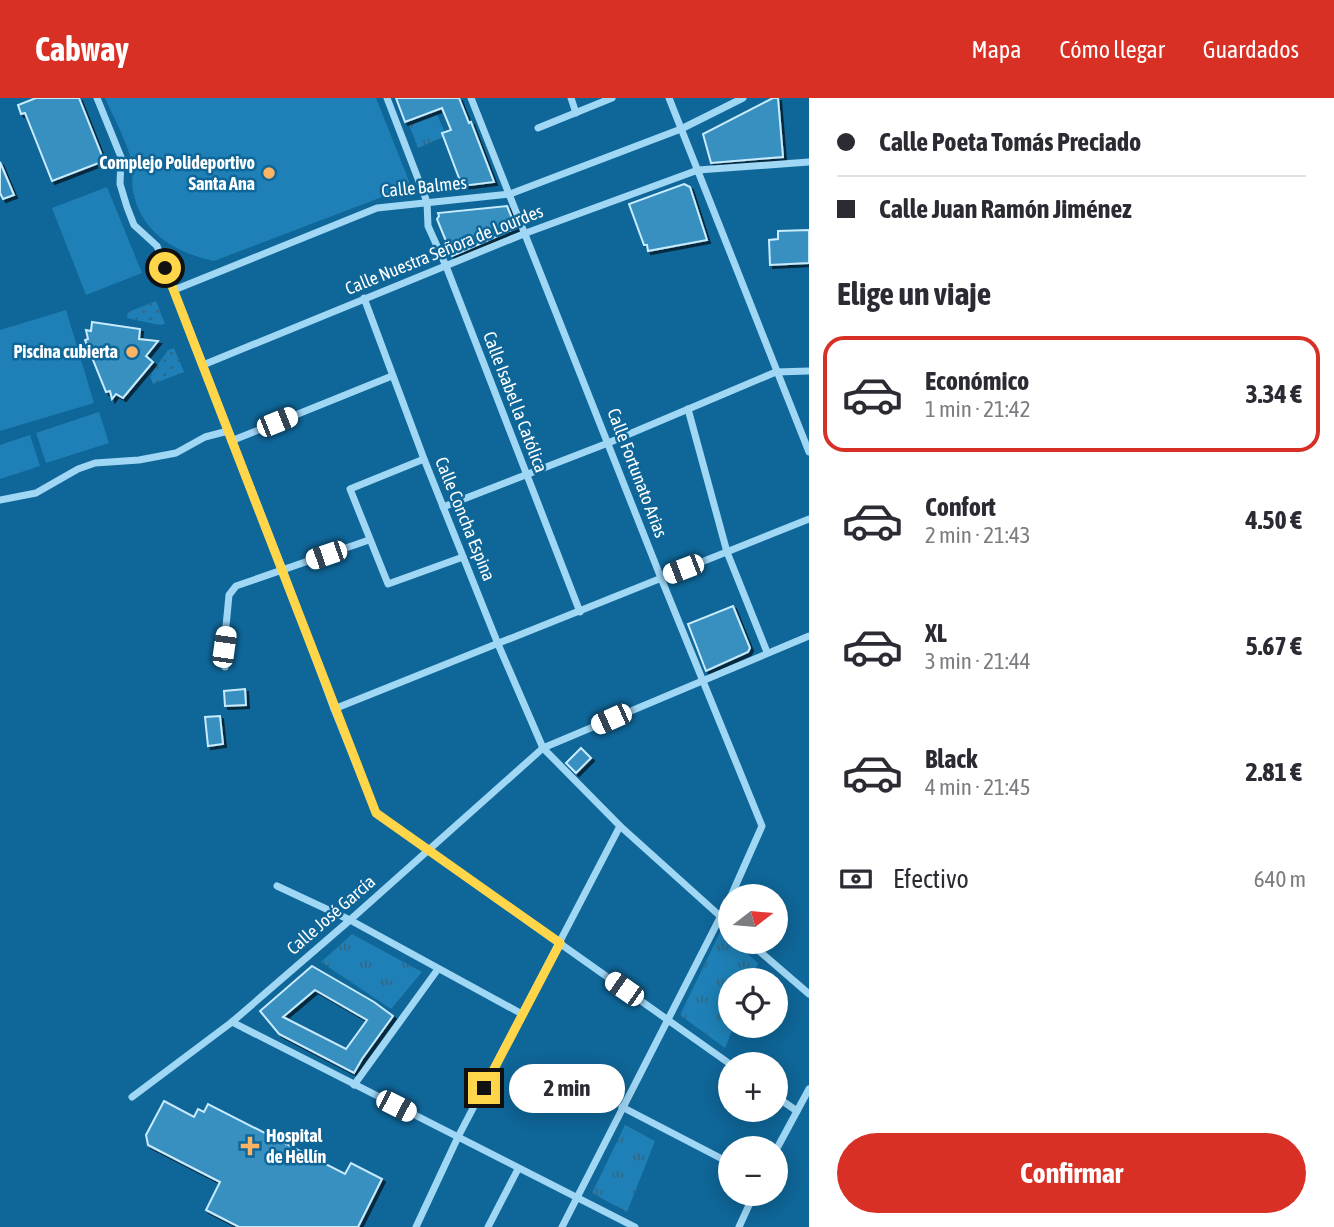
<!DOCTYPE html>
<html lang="es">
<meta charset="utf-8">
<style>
body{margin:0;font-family:"Asap Condensed",sans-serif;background:#f2f2f3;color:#2b2b33;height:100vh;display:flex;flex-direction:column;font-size:26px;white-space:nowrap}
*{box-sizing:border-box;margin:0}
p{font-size:23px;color:#7c7c81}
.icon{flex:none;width:38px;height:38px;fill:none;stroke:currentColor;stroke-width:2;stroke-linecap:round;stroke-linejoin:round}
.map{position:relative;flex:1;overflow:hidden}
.details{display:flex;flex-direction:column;background:#fff;width:525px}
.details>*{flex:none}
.top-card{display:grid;align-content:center;height:154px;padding:0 28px;background:#fff}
.needle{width:46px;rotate:74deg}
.buttons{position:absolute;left:718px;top:786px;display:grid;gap:14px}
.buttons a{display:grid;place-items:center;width:70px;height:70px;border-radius:50%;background:#fff;box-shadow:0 4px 18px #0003;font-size:35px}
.end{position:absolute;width:32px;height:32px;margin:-16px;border:9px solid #ffd54a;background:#111;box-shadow:0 0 0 4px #111}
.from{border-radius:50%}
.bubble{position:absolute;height:49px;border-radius:24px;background:#fff;box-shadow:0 4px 18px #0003;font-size:23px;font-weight:700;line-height:49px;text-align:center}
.car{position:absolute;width:21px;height:42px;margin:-21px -10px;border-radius:9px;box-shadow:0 0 5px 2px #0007;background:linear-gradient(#fff 24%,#345 0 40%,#fff 0 76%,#345 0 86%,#fff 0)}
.top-card b{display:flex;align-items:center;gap:24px;height:66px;font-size:26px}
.top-card b+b{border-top:2px solid #e1e1e2}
.top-card i{width:18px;height:18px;background:#2b2b33}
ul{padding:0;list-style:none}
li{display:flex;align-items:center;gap:21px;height:116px;margin:0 14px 10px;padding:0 14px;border:4px solid transparent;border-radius:21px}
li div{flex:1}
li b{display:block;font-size:26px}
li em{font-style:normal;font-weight:700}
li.current{border-color:#d93025}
li>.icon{width:63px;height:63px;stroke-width:1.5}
h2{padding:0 28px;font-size:32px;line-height:84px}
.pay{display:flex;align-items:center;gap:18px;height:77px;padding:0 28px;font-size:26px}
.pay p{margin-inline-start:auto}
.button{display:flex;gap:14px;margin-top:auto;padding:14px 28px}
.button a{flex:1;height:80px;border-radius:42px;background:#d93025;color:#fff;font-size:28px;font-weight:700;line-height:80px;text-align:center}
header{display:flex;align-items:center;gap:42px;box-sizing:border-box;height:98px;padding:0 35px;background:#d93025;color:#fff}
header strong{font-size:33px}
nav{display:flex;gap:38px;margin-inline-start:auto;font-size:24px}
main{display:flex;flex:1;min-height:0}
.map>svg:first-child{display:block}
.grass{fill:url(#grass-dots)}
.park{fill:url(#park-tufts)}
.pitch{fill:#1e80b6}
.building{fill:#3890c1;stroke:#c9ebfe;stroke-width:2;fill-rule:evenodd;filter:url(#shadow)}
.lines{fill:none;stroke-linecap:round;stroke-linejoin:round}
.street{stroke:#a0d7f5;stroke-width:7}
.route{stroke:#ffd54a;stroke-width:9}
.poi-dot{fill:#ffb464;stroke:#0f6698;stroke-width:2.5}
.labels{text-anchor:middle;stroke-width:5;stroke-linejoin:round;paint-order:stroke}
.poi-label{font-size:18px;font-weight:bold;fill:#fff;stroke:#0f6698;text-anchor:end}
.street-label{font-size:18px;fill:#fff;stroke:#0f6698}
</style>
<header>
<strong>Cabway</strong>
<nav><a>Mapa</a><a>Cómo llegar</a><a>Guardados</a></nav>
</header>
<main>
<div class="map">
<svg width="809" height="1129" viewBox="0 0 809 1129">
<defs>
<pattern id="grass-dots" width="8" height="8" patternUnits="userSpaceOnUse" patternTransform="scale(1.75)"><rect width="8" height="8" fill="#1e80b6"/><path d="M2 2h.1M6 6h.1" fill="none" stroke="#336986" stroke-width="1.8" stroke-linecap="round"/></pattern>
<pattern id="park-tufts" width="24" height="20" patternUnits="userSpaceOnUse" patternTransform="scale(1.75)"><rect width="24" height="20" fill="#1e80b6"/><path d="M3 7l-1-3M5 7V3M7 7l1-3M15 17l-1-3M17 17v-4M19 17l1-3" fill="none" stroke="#336986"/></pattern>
<filter id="shadow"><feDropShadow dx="3" dy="3" stdDeviation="0" flood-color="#0009"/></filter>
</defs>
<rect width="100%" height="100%" fill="#0f6698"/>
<g class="grass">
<polygon points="156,203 165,226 159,227 127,220 128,214"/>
<polygon points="174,250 184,274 153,286 150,278 168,252"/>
</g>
<g class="park">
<polygon points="437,16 446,38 418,50 409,27"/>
<polygon points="721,832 730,840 730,844 734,844 758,865 751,882 730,882 730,928 734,928 725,950 680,917"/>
<polygon points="352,836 422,874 391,911 321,864"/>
<polygon points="625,1027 655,1043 627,1114 592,1095"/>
</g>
<g class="pitch">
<path d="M105 0H376L411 88 214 163C176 155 141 135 133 93 131 83 134 71 131 61 125 40 114 20 105 0Z"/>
<polygon points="107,89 142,175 86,197 52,110"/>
<polygon points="66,212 94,305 0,333 0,232"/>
<polygon points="99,314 109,345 46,365 36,335"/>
<polygon points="30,337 40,368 0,381 0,347"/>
</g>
<g class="building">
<polygon points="36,0 79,0 104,63 52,83 25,15 21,16 18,7"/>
<polygon points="396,0 459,0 469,25 471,24 494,84 462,88 442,35 451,32 442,10 405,24"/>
<polygon points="773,0 778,0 783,59 711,65 703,36"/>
<polygon points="0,64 14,97 3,101 0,95"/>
<polygon points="684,86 690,89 707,142 648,153 647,147 644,147 629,106"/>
<polygon points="507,108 516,130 452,158 437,121 439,118 438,115"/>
<polygon points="809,132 809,165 770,167 769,142 778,141 778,133"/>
<polygon points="92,224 140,231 139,241 158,243 146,258 153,264 123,300 116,296 112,301 110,293 106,294 85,242 88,241 86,232 91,233"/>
<polygon points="733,508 750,550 748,554 706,573 688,526"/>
<polygon points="245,591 246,607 225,608 224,593"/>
<polygon points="220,618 223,646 208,648 205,619"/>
<polygon points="581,650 591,660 576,675 566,665"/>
<path d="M312 868 374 904 393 918 362 961 354 975 279 936 260 913ZM315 892 367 922 346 951 283 919Z"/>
<polygon points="164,1003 194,1019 198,1011 204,1014 208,1006 345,1076 351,1065 382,1081 358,1129 239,1129 206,1112 220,1084 148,1047 146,1037"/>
</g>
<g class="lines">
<g class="street">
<polyline points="97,0 121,59 120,86 127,109 134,127 157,148 283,472 334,611 376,715 730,966"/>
<polyline points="387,0 427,104 428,128 446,168 580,514"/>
<polyline points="471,0 661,480 762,728 731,798"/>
<polyline points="571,0 576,15"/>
<polyline points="669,0 809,354"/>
<polyline points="538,30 612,0"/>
<polyline points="174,192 377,110 510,96 681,31 743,0"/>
<polyline points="364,200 424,361 498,546 543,650 620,728 730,827"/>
<polyline points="203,267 526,135 698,72 809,64"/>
<polyline points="688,311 727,454 767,554"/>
<polyline points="231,343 392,278"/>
<polyline points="424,361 350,391 388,486 463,459"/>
<polyline points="0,402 36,395 78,371 95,365 139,362 176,355 205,339 228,333"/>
<polyline points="443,409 608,345 776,274 809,273"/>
<polyline points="225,569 224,549 229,497 236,488 369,442"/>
<polyline points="334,611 809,421"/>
<polyline points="277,788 350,822 522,916"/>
<polyline points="749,844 809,896"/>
<polyline points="232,924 635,1129"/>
<polyline points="354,987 438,871"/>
<polyline points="775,998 797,1013"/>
<polyline points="132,999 232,924 350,822 543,650 809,538"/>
<polyline points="622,1009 730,1065"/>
<polyline points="775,1054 809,991"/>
<polyline points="416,1129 458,1039 620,728"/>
<polyline points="488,1129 518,1071"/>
<polyline points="562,1129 730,800"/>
<polyline points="739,1129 754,1096"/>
</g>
</g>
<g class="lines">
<polyline class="route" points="165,170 376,715 560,845 484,990"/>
</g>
<g class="poi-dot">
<circle cx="269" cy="75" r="7"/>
<circle cx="132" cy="254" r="7"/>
<path d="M246.5 1037.5h7v7h7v7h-7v7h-7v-7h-7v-7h7z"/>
</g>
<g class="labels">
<g class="poi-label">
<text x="255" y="71">Complejo Polideportivo<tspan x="255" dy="21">Santa Ana</tspan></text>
<text x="118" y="260">Piscina cubierta</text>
<text x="266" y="1044" text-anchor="start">Hospital<tspan x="266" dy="21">de Hellín</tspan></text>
</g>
<g class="street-label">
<text transform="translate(424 89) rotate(-6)" y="6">Calle Balmes</text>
<text transform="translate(444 152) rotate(-22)" y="6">Calle Nuestra Señora de Lourdes</text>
<text transform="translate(515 304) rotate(69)" y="6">Calle Isabel la Católica</text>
<text transform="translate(637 375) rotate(69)" y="6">Calle Fortunato Arias</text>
<text transform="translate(465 421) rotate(68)" y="6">Calle Concha Espina</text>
<text transform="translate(331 817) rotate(-41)" y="6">Calle José García</text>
</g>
</g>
</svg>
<div class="buttons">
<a><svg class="needle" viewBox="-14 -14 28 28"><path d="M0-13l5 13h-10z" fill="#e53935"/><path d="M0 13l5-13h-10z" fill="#7c7c81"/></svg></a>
<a><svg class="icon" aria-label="locate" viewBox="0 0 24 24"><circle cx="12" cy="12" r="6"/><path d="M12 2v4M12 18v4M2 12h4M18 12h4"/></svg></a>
<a>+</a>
<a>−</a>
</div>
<i class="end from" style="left:165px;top:170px"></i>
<i class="end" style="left:484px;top:990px"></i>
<div class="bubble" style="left:509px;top:966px;width:116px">2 min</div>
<i class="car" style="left:277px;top:324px;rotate:68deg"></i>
<i class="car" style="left:326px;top:457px;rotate:251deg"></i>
<i class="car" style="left:683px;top:471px;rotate:249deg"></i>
<i class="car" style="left:224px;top:549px;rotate:8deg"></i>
<i class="car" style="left:611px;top:621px;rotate:246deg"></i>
<i class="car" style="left:624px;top:891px;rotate:305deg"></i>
<i class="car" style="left:396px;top:1008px;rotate:117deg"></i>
</div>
<section class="details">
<div class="top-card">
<b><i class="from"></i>Calle Poeta Tomás Preciado</b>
<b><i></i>Calle Juan Ramón Jiménez</b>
</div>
<h2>Elige un viaje</h2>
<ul>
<li class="current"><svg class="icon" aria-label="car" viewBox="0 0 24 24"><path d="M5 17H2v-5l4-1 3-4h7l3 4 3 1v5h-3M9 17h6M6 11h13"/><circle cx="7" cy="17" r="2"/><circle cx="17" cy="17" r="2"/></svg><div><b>Económico</b><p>1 min · 21:42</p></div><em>3.34 €</em></li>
<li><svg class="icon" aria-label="car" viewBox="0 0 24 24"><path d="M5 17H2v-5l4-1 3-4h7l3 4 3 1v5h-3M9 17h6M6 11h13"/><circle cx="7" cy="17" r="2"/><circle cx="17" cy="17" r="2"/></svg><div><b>Confort</b><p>2 min · 21:43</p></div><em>4.50 €</em></li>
<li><svg class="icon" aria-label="car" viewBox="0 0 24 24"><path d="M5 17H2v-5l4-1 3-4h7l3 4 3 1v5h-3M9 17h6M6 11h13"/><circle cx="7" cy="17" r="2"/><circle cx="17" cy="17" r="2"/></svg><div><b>XL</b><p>3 min · 21:44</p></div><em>5.67 €</em></li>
<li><svg class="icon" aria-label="car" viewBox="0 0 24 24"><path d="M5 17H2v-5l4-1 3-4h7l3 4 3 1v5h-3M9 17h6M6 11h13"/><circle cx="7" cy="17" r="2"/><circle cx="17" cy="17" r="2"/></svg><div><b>Black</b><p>4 min · 21:45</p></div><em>2.81 €</em></li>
</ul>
<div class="pay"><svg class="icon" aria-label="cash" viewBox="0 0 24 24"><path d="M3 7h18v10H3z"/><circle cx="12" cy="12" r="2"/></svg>Efectivo<p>640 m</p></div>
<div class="button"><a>Confirmar</a></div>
</section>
</main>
